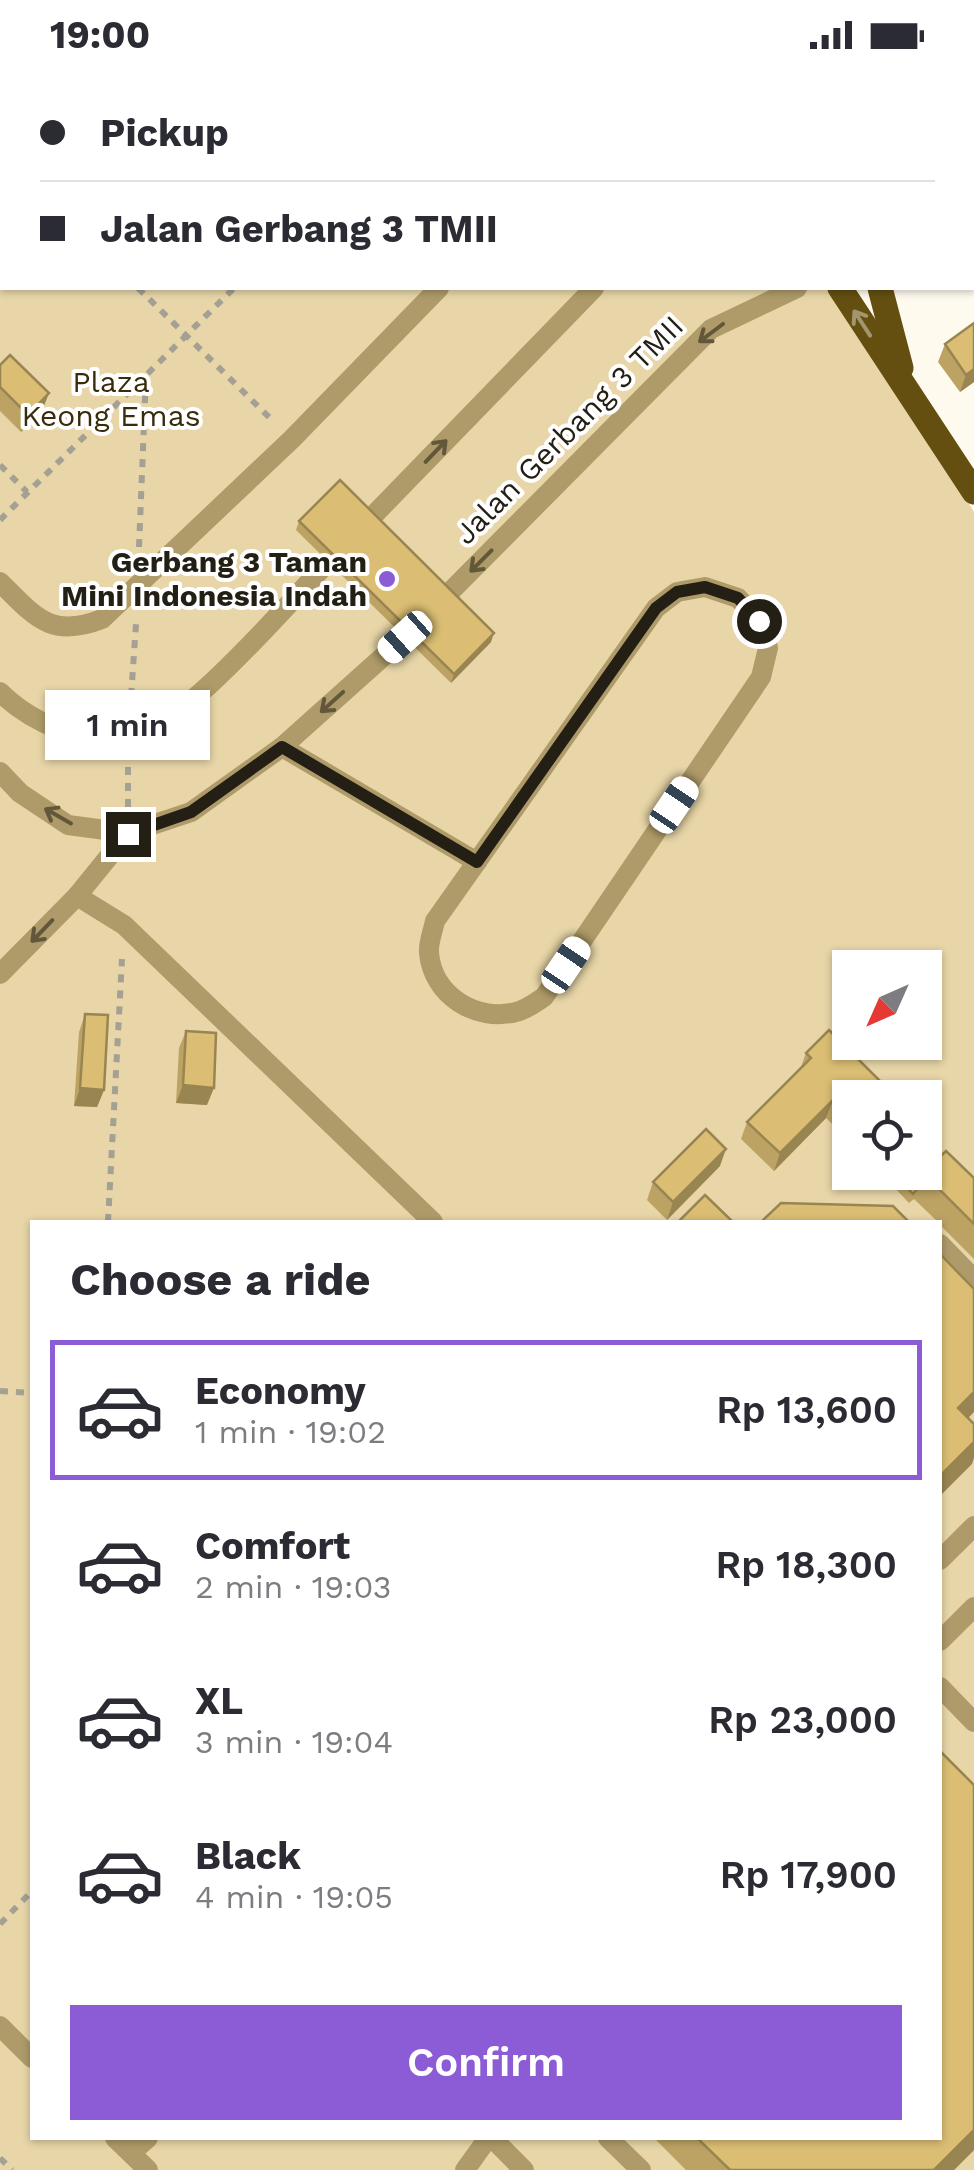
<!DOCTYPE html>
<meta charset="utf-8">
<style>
body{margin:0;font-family:"Work Sans",sans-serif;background:#f7f7f7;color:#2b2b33;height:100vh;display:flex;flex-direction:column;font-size:38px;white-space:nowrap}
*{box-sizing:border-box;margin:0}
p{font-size:32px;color:#7c7c81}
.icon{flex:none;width:55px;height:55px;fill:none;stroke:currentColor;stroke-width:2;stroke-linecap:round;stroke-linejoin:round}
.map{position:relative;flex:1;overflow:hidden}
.side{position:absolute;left:30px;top:1150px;width:912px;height:920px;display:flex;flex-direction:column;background:#fff;border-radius:0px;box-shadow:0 2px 8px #0004}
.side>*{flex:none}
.top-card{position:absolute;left:0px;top:0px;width:975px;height:220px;box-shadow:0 2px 8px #0004;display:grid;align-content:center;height:220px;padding:0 40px;background:#fff}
.needle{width:65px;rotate:225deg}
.tools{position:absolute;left:832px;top:880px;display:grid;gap:20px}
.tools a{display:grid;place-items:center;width:110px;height:110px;border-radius:0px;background:#fff;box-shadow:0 2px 8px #0004;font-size:50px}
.end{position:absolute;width:45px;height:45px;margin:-22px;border:12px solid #231f14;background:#fff;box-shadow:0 0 0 5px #fff}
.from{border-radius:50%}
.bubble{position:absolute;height:70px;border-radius:0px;background:#fff;box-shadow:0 2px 8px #0004;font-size:32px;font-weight:600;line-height:70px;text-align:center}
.car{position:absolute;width:30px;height:60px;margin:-30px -15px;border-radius:12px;box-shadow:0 0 8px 2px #0007;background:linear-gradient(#fff 24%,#345 0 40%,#fff 0 76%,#345 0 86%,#fff 0)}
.top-card b{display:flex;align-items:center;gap:35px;height:95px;font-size:38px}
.top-card b+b{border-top:2px solid #e1e1e2}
.top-card i{width:25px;height:25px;background:#2b2b33}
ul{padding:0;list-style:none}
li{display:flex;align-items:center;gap:30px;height:140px;margin:0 20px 15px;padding:0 20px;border:5px solid transparent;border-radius:0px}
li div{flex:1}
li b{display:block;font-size:38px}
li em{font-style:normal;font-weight:600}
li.current{border-color:#8b5cd5}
li>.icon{width:90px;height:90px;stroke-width:1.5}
h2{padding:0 40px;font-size:45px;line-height:120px}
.primary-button{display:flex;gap:20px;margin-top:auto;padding:20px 40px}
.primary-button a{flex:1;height:115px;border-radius:0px;background:#8b5cd5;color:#fff;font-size:40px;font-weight:600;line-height:115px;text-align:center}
.status{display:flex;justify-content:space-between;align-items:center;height:70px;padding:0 50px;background:#fff;direction:ltr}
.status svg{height:28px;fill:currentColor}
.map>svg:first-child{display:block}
.green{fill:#e8d6a8;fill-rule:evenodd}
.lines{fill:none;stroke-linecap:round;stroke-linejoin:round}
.path{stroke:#a4a094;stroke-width:6;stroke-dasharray:8 8;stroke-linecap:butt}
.service{stroke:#af9b69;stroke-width:20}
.primary{stroke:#644f11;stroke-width:25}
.wall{fill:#bca364}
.shaded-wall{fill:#998551}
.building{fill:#dbbe74;stroke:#998551;stroke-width:2.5}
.oneway{stroke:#a29570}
.oneway2{stroke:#62573a}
.route{stroke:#231f14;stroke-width:12}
.poi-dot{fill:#8b5cd5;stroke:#fff;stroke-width:4}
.labels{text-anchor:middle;stroke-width:8;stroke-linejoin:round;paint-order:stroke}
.park-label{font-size:30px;fill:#382c0b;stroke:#fff}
.street-label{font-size:30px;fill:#231f14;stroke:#fff}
.poi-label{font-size:30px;font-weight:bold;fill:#231f14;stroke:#fff;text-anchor:end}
</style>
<div class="status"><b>19:00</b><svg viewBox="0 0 49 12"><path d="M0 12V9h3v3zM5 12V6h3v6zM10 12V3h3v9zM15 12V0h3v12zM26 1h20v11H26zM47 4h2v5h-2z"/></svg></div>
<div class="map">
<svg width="974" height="2100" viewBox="0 0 974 2100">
<rect width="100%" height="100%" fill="#fffaee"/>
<path class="green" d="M0 0H703L704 2H2V218H837L974 442V2100H0ZM850 898H925V972H850ZM850 1028H925V1102H850ZM32 1152H940V2068H32Z"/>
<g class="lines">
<g class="path">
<polyline points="94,0 94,2"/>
<polyline points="241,0 243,2"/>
<polyline points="0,179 2,179"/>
<polyline points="138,218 273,351"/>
<polyline points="0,395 27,422"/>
<polyline points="0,450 234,218"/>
<polyline points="139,477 146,305"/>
<polyline points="130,642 136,554"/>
<polyline points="128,737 128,694"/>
<polyline points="108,1152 122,889"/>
<polyline points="0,1321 32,1323"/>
<polyline points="0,1854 32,1821"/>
<polyline points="0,2088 12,2100"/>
</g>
<g class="service">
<polyline points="338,0 341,2"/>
<polyline points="368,451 594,218"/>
<path d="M0 512C35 547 51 569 102 549L292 369 439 218"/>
<path d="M705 517 738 528 759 551 768 578 761 607 544 927C536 932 526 940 516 942 476 952 433 926 429 883 428 873 433 861 435 851L656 538 677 522Z"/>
<polyline points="445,527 711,259 797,218"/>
<path d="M0 622C29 651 85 677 127 669 181 660 287 534 329 491"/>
<polyline points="282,677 477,792"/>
<polyline points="0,702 20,723 68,755 128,763 191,742 282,677 405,567"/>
<polyline points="77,826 124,855 433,1152"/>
<polyline points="0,904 77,826 128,763"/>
<polyline points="940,1174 974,1209"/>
<polyline points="940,1490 974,1456"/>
<polyline points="940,1571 974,1537"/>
<polyline points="940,1617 974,1652"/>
<polyline points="0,1956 32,1988"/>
<polyline points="115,2068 148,2100"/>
<polyline points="492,2068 524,2100"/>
<polyline points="608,2068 641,2100"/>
<polyline points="131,2083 148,2068"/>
<polyline points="465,2100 488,2068"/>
</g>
<g class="primary">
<polyline points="699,0 701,2"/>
<polyline points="932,0 934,2"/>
<polyline points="849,2 850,0"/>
<polyline points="902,2 905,0"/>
<polyline points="972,50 974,52"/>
<polyline points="972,189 974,191"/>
<polyline points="840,218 974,422"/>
<polyline points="880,218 901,298"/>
</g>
</g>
<g class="wall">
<polygon points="974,253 974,312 960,322 938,292 945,274"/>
<polygon points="0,295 42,341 21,362 0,341"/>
<polygon points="299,451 491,572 451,613 296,460"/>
<polygon points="85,944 104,1020 97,1037 74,1036 79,962"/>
<polygon points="186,961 207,1035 176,1033 179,978"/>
<polygon points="806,983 850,1028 850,1071 826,1048 774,1101 741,1069 747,1052 801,997"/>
<polygon points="935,1092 974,1108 974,1189 940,1155 940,1152 938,1152 914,1129 909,1133 892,1115 895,1106"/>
<polygon points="720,1096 667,1150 647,1130 653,1112"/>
<polygon points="974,1715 974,2080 954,2100 686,2100 654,2068 940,2068"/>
</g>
<g class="shaded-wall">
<polygon points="974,299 974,312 960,322 966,305"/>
<polygon points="49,323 42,341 21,362 28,345"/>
<polygon points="494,563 491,572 451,613 454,604"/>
<polygon points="183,1015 214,1018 207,1035 176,1033"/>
<polygon points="80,1018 104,1020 97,1037 74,1036"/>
<polygon points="833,1030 826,1048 774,1101 780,1083"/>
<polygon points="726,1079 720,1096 667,1150 673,1132"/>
<polygon points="974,1322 974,1342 947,1370 958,1338"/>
<polygon points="974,1372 974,1388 972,1394 940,1426 940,1406"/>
<polygon points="974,2060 974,2080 954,2100 934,2100"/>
</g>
<g class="building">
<polygon points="391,0 460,0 462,2 393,2"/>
<polygon points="974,253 974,299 966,305 945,274"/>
<polygon points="10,285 49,323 28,345 0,317 0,295"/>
<polygon points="340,410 494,563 454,604 299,451"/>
<polygon points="85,944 108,945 104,1020 80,1018"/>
<polygon points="829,960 897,1028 850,1028 850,1047 833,1030 780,1083 747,1052 811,988 806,983"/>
<polygon points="186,961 216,963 214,1018 183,1015"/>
<polygon points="706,1059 726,1079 673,1132 653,1112"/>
<polygon points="925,1081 935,1092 925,1102"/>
<polygon points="946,1081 974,1108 974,1154 923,1103"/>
<polygon points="899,1102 924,1102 917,1119 913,1124 895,1106"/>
<polygon points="705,1125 733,1152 678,1152"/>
<polygon points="781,1133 893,1136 909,1152 761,1152"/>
<polygon points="940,1184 974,1219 974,1322 958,1338 974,1354 974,1372 940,1406"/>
<polygon points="940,1681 974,1715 974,2060 934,2100 730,2100 697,2068 940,2068"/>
</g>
<defs><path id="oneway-shaft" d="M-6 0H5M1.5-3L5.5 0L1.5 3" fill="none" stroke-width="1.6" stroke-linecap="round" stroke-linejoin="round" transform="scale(2.5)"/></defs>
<use class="oneway" href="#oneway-shaft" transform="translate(862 253) rotate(-123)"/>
<g class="oneway2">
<use href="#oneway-shaft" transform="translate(711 263) rotate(143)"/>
<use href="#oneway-shaft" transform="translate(436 381) rotate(-46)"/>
<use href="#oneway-shaft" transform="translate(481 491) rotate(135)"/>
<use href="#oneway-shaft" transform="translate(332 632) rotate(138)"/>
<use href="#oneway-shaft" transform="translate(58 746) rotate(-150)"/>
<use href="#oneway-shaft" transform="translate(42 861) rotate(134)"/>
</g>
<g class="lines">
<polyline class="route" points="128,764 191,742 282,677 477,792 656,538 677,522 705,517 738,528 759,551"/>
</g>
<circle class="poi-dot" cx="387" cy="509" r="10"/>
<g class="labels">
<g class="park-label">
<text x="111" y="322">Plaza<tspan x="111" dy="34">Keong Emas</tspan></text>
</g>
<g class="street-label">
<text transform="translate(569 360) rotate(-45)" y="10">Jalan Gerbang 3 TMII</text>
</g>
<g class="poi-label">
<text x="367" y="502">Gerbang 3 Taman<tspan x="367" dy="34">Mini Indonesia Indah</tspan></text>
</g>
</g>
</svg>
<div class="tools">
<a><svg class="needle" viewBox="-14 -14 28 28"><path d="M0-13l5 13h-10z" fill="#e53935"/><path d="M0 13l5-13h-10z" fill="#7c7c81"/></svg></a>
<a><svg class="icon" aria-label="locate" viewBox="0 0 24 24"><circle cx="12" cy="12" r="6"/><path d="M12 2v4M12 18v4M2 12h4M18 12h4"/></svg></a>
</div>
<i class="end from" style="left:759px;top:551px"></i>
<i class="end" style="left:128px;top:764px"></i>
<div class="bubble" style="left:45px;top:620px;width:165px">1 min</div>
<i class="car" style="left:405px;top:567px;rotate:228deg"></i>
<i class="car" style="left:674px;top:735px;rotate:34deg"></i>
<i class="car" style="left:566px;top:895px;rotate:34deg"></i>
<div class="top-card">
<b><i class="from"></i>Pickup</b>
<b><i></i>Jalan Gerbang 3 TMII</b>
</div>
<section class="side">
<h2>Choose a ride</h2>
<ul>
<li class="current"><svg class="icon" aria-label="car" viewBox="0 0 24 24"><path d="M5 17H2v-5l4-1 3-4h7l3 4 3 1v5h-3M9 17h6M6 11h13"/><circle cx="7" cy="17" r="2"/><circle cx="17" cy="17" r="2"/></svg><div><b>Economy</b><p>1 min · 19:02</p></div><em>Rp 13,600</em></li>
<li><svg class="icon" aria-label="car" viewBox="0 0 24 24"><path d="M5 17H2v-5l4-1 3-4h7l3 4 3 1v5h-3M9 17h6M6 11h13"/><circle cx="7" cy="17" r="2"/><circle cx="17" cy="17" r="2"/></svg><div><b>Comfort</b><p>2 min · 19:03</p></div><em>Rp 18,300</em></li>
<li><svg class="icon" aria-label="car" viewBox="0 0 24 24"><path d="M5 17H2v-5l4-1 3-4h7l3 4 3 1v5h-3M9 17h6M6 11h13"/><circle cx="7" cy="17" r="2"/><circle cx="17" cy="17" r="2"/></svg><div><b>XL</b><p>3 min · 19:04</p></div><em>Rp 23,000</em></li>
<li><svg class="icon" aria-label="car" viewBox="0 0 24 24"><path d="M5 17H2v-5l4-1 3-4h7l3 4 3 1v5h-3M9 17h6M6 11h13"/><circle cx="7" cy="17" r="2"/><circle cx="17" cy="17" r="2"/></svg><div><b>Black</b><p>4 min · 19:05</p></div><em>Rp 17,900</em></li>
</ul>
<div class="primary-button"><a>Confirm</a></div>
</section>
</div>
